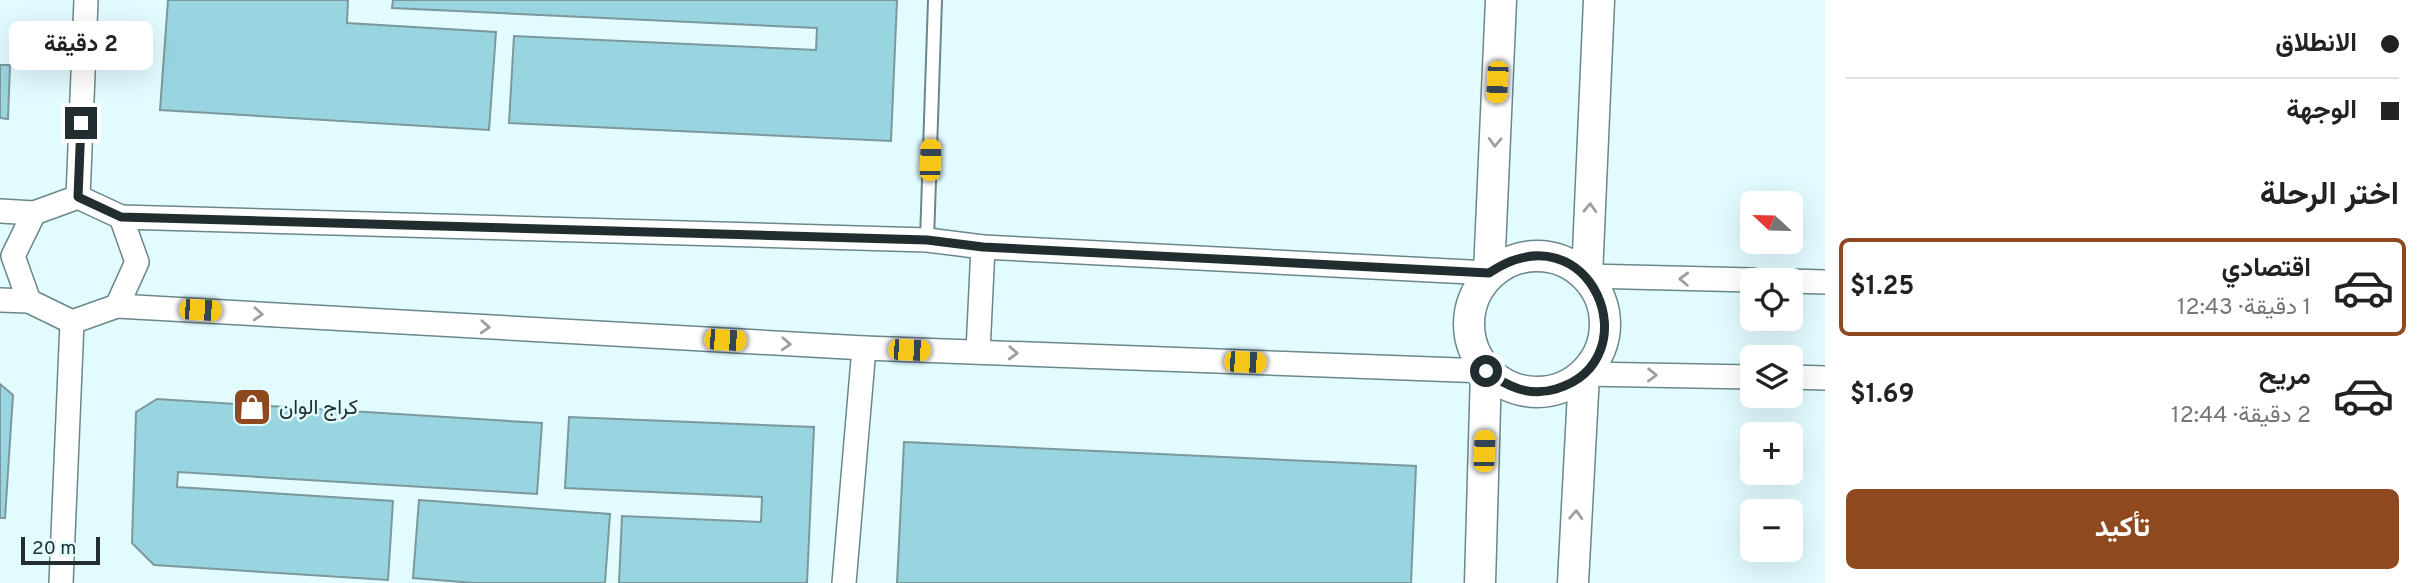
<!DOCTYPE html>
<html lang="ar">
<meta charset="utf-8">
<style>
body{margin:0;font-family:Overpass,Vazirmatn,sans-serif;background:#f2f2f2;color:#222;direction:rtl;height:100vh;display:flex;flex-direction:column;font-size:26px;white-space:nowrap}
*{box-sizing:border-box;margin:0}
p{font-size:23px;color:#767676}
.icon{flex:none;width:38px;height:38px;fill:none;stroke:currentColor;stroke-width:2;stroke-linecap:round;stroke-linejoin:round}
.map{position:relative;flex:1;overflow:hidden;direction:ltr}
.panel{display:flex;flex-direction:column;background:#fff;width:595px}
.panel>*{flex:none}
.top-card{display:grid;align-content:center;height:154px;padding:0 21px;background:#fff}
.needle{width:46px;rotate:292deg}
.buttons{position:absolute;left:1740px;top:191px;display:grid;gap:14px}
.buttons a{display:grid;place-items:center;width:63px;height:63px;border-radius:10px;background:#fff;box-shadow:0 7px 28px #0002;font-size:35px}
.scale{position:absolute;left:21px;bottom:18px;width:79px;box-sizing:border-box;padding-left:7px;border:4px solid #212d2f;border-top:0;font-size:19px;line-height:24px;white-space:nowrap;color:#212d2f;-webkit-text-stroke:5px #e2fbff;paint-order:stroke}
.end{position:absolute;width:32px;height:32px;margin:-16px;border:9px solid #212d2f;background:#fff;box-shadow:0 0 0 4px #fff}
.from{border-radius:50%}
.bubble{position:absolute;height:49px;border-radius:10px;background:#fff;box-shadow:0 7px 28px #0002;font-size:23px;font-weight:700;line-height:49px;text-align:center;direction:rtl}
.car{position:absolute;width:21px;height:42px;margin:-21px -10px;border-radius:9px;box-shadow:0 0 5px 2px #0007;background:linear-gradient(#f5c518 24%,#345 0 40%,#f5c518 0 76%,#345 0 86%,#f5c518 0)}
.top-card b{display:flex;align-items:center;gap:24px;height:66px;font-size:26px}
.top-card b+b{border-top:2px solid #e0e0e0}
.top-card i{width:18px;height:18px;background:#222}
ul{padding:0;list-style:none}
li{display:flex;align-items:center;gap:21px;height:98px;margin:0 14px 10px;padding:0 7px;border:4px solid transparent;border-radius:10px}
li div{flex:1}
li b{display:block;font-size:26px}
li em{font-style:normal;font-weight:700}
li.current{border-color:#8e491e}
li>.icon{width:63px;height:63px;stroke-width:1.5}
h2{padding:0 21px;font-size:32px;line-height:84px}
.primary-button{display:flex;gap:14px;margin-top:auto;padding:14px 21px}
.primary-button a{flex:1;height:80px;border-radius:10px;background:#8e491e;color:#fff;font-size:28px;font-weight:700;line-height:80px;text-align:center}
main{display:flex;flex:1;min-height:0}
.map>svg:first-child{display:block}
.building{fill:#99d5e0;stroke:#7b989d;stroke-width:2}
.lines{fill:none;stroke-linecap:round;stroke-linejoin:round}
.service-casing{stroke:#6b878c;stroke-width:16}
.minor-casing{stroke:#6b878c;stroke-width:26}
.tertiary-casing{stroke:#6b878c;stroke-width:33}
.service{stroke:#fff;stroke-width:12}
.minor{stroke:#fff;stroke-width:23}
.tertiary{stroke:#fff;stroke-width:30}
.oneway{stroke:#9ba0a1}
.route{stroke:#212d2f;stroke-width:9}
.labels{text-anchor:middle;stroke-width:5;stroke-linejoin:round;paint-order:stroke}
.poi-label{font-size:21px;fill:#212d2f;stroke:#e2fbff;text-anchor:start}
</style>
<main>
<section class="panel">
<div class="top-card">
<b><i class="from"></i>الانطلاق</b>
<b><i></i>الوجهة</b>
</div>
<h2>اختر الرحلة</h2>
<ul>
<li class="current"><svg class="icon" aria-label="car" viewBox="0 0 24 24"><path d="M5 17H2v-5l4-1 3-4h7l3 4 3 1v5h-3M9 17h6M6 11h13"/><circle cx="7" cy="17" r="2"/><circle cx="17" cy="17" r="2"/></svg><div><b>اقتصادي</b><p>1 دقيقة · 12:43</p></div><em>$1.25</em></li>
<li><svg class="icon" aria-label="car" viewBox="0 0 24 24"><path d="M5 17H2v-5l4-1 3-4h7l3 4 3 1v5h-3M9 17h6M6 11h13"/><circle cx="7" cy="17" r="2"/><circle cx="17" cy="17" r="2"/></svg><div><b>مريح</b><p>2 دقيقة · 12:44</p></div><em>$1.69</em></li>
</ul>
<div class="primary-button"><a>تأكيد</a></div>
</section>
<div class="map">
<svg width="1825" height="583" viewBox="0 0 1825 583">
<rect width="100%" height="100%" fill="#e2fbff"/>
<g class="building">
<polygon points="168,0 348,0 347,23 496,32 489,130 160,110"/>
<polygon points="393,0 897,0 891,141 509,123 514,36 816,50 817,28 392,8"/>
<polygon points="0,65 10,65 8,119 0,118"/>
<polygon points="0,384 13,395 5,518 0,518"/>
<polygon points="157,399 542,423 537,494 178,472 177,487 393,501 388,580 154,565 132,543 136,412"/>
<polygon points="569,417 814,427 807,583 619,583 622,516 761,522 762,497 565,488"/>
<polygon points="904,442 1416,466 1411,583 897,583"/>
<polygon points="419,500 610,514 605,583 474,583 413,578"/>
</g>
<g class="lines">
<defs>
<polyline id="service" points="927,240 935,0"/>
<g id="minor">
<polyline points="78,197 86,0"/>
<polyline points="0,211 34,213 78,197 121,217 137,262 117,306 72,322 29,301 13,256 34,213"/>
<polyline points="121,217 927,240 983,247 1489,273"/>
<polyline points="1587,276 1752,280"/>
<polyline points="1790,281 1825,282"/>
<polyline points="0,300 29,301"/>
<polyline points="117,306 864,348 1486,371"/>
<polyline points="978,352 983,247"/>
<polyline points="1584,374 1752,377"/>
<polyline points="1790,377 1825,378"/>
<polyline points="61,583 72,322"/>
<polyline points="844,583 864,348"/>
</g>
<g id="tertiary">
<circle cx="1537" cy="324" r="68"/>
<polyline points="1489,273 1501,0"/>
<polyline points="1587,276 1599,0"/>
<polyline points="1480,583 1486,371"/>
<polyline points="1573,583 1584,374"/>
</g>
</defs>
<use href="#service" class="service-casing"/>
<use href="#minor" class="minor-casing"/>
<use href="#tertiary" class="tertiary-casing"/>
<use href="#service" class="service"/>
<use href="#minor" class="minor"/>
<use href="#tertiary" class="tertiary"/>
</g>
<defs><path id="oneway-chevron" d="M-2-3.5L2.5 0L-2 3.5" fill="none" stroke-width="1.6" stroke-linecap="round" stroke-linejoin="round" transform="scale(1.75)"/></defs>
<g class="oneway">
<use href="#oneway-chevron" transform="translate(1495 142) rotate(92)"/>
<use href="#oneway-chevron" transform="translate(1590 208) rotate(-88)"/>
<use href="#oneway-chevron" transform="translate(1684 279) rotate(-178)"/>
<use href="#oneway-chevron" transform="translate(258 314) rotate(3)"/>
<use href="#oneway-chevron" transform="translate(485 327) rotate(3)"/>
<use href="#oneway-chevron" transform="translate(786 344) rotate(3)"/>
<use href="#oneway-chevron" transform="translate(1013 353) rotate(2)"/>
<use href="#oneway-chevron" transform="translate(1652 375) rotate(1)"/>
<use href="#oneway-chevron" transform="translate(1576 515) rotate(-87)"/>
</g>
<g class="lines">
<path class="route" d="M81 123 78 197 121 217 927 240 983 247 1489 273C1591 205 1653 360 1556 389 1529 397 1508 387 1486 371"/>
</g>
<defs>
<symbol id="shop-square" viewBox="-11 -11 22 22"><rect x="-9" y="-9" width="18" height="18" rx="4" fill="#8e491e" stroke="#e2fbff"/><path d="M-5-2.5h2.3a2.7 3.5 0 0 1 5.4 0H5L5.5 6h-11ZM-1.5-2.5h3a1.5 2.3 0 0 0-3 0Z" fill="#fff"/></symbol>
</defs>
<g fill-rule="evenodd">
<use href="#shop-square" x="230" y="385" width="44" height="44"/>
</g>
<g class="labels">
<g class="poi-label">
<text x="279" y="414">كراج الوان</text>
</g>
</g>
</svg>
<div class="buttons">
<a><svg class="needle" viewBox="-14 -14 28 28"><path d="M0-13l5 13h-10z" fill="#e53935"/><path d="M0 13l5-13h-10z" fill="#767676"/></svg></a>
<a><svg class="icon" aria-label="locate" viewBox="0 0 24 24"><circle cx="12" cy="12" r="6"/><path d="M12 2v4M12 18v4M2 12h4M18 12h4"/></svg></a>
<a><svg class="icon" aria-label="layers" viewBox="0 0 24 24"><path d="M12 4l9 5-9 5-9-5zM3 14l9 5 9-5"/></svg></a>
<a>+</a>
<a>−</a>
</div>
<div class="scale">20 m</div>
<i class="end from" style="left:1486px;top:371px"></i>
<i class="end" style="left:81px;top:123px"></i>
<div class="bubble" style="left:9px;top:21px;width:144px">2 دقيقة</div>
<i class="car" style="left:1497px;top:82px;rotate:183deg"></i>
<i class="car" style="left:930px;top:160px;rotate:2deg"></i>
<i class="car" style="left:200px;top:310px;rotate:93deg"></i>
<i class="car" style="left:725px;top:340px;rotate:93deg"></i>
<i class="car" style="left:909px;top:350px;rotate:92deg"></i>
<i class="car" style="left:1245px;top:362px;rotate:92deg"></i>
<i class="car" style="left:1484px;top:451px;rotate:2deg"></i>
</div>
</main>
